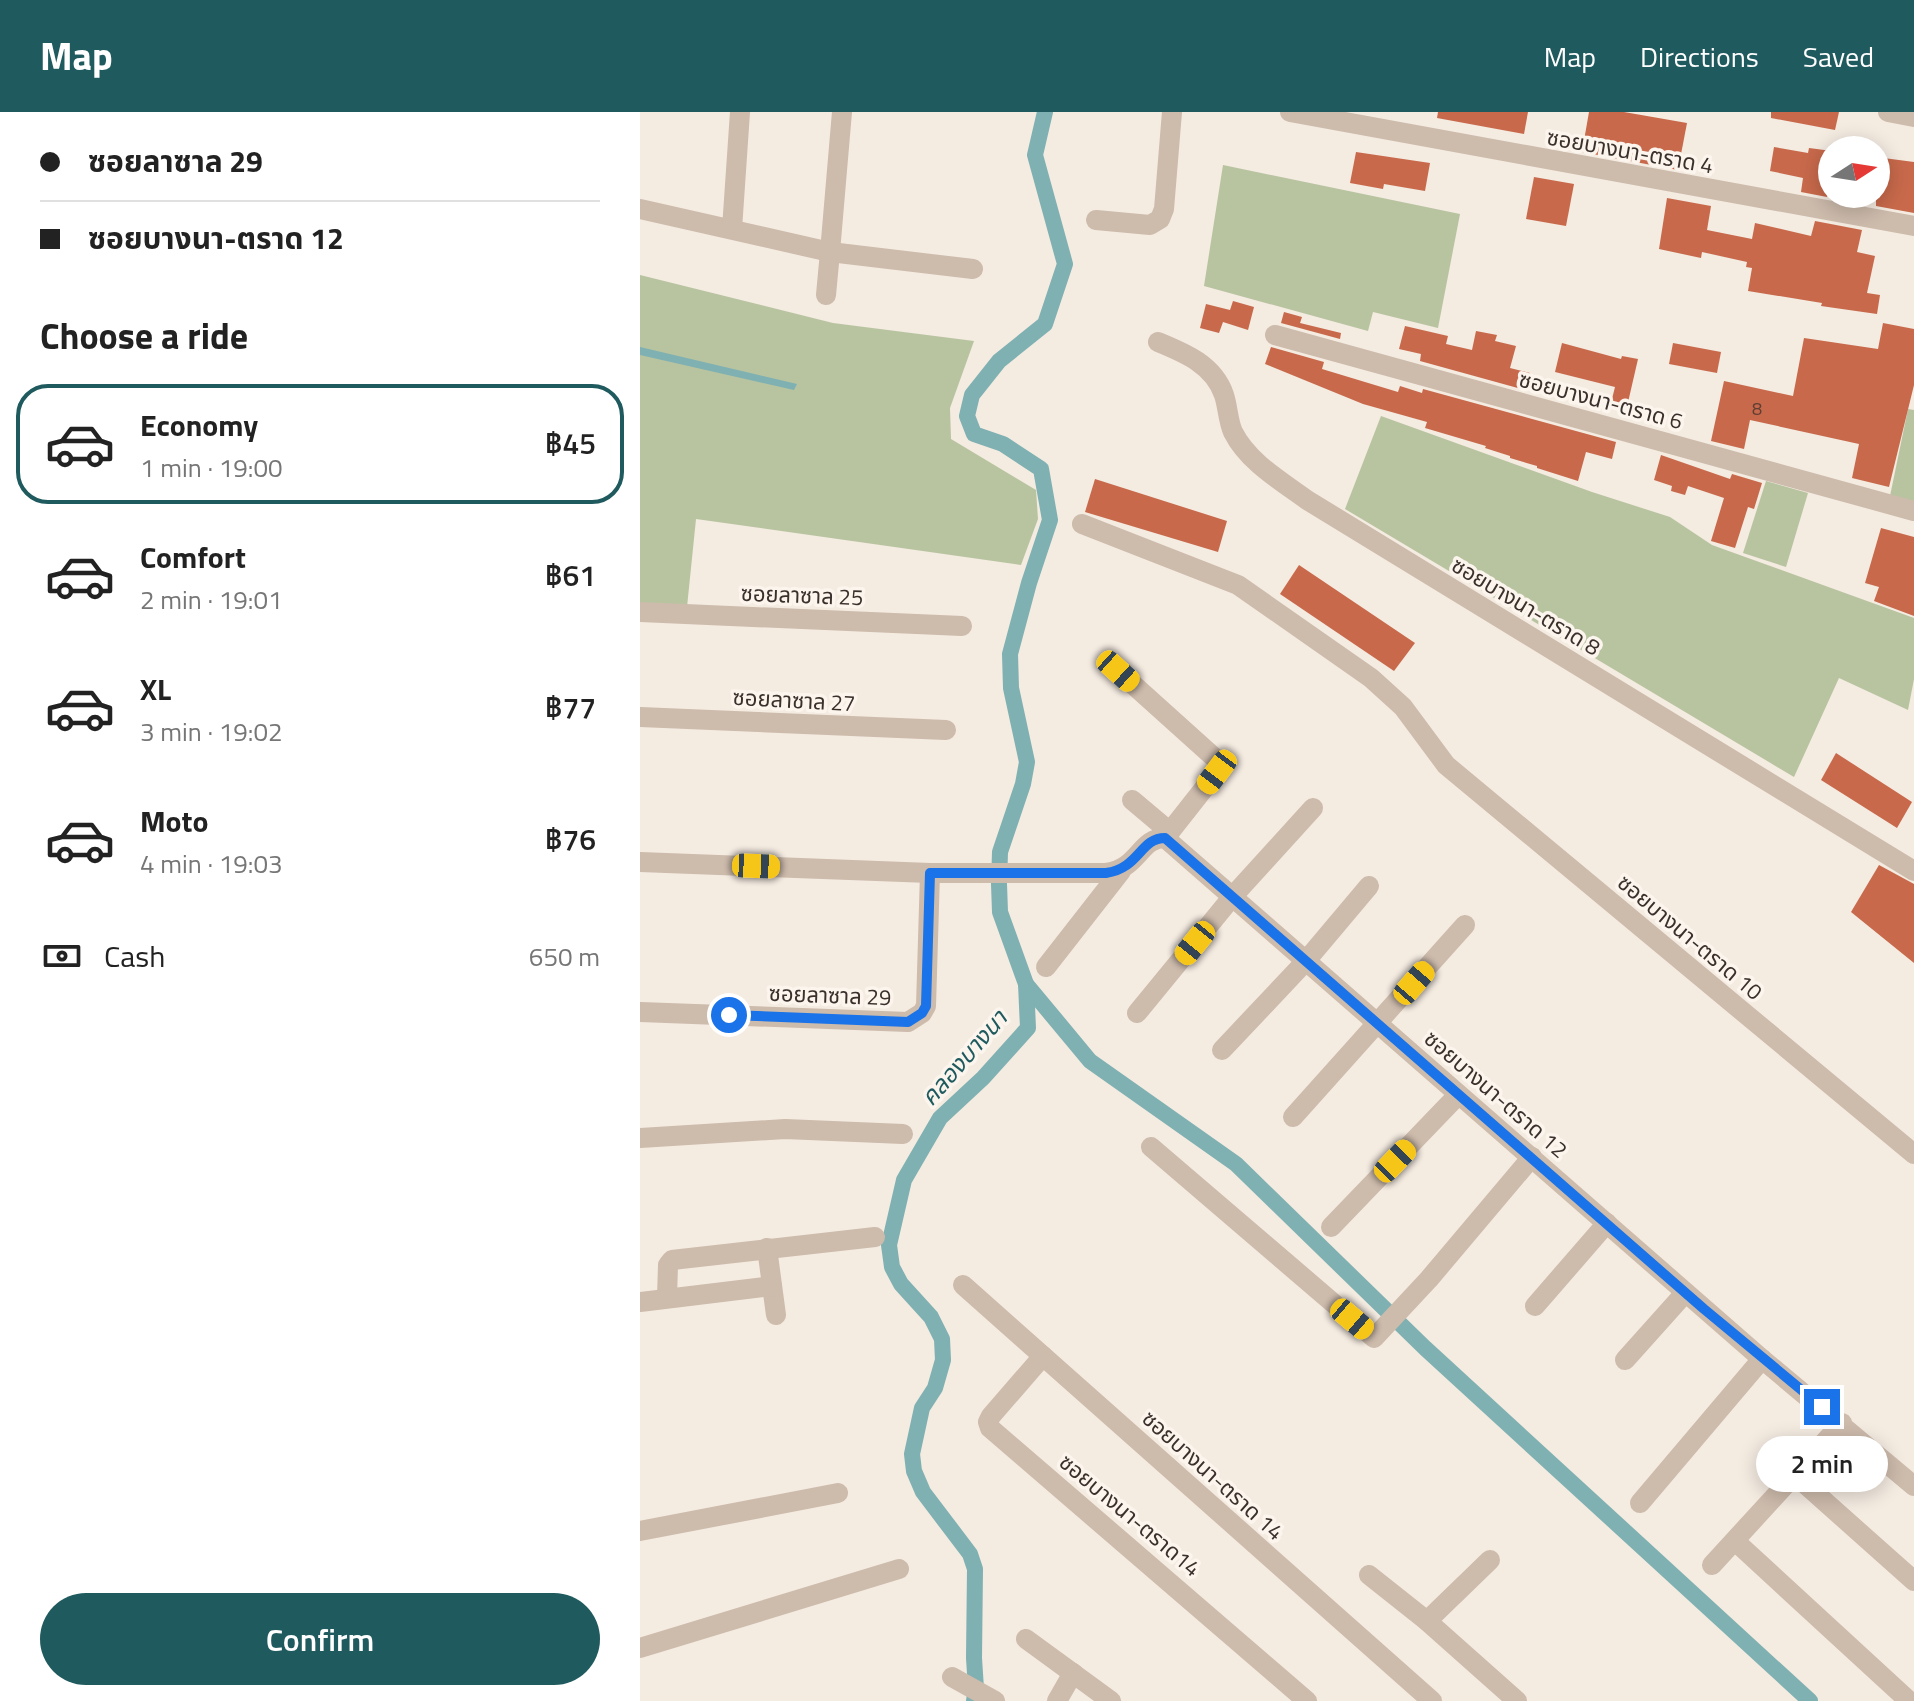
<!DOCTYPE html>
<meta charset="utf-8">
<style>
body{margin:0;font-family:"Titillium Web","Noto Sans Thai",sans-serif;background:#f6f6f6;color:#222;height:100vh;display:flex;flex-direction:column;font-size:30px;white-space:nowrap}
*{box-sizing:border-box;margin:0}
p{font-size:26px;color:#767676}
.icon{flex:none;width:44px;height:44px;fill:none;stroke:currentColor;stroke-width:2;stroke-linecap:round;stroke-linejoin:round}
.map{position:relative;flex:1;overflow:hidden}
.side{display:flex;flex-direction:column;background:#fff;width:640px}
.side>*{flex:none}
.hud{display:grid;align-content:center;height:176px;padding:0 40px;background:#fff}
.needle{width:52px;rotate:78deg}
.buttons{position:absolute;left:1178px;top:24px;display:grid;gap:16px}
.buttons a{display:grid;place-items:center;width:72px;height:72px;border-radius:50%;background:#fff;box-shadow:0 4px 20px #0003;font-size:40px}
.end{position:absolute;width:36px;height:36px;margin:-18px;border:10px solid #1a73e8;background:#fff;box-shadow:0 0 0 4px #fff}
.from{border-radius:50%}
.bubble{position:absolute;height:56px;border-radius:28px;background:#fff;box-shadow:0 4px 20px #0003;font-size:26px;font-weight:600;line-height:56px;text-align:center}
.car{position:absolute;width:24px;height:48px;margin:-24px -12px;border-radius:10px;box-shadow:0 0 6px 2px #0007;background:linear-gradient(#f5c518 24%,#345 0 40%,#f5c518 0 76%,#345 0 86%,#f5c518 0)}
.hud b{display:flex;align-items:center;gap:28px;height:76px;font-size:30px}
.hud b+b{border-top:2px solid #e0e0e0}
.hud i{width:20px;height:20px;background:#222}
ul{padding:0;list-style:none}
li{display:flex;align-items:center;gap:24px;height:120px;margin:0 16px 12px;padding:0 24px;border:4px solid transparent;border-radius:32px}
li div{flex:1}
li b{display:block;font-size:30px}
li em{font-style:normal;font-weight:600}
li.current{border-color:#1f5a5e}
li>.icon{width:72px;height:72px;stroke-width:1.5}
h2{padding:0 40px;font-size:36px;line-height:96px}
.pay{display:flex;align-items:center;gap:20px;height:88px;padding:0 40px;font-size:30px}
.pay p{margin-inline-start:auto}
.cta{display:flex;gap:16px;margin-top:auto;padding:16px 40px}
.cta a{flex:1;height:92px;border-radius:48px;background:#1f5a5e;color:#fff;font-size:32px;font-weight:600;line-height:92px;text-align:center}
header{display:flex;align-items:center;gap:48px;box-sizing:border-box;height:112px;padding:0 40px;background:#1f5a5e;color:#fff}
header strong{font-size:38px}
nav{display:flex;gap:44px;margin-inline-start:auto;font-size:28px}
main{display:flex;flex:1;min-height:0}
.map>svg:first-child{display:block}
.green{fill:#b8c4a0}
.water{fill:#7fb0b2}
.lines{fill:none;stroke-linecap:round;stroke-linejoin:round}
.canal{stroke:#7fb0b2;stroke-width:16}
.building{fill:#c8694b}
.minor{stroke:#cdbbac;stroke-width:20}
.route{stroke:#1a73e8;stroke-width:10}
.labels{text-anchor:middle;stroke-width:7;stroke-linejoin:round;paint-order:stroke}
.number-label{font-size:18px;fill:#5e3e33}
.street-label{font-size:22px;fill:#3b302b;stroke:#fbf5ee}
.water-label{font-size:24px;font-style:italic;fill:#1f5a5e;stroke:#fbf5ee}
</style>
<header>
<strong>Map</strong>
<nav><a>Map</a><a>Directions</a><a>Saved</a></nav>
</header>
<main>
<section class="side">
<div class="hud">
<b><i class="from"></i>ซอยลาซาล 29</b>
<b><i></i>ซอยบางนา-ตราด 12</b>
</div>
<h2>Choose a ride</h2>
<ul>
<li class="current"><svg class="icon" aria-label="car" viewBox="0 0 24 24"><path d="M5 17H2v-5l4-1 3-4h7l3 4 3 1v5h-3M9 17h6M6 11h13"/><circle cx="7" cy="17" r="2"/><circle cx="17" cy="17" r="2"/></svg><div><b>Economy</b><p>1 min · 19:00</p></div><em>฿45</em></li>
<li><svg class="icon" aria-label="car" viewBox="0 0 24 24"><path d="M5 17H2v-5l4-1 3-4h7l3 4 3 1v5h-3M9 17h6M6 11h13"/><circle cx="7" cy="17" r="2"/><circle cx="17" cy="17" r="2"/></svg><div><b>Comfort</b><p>2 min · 19:01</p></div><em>฿61</em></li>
<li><svg class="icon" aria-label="car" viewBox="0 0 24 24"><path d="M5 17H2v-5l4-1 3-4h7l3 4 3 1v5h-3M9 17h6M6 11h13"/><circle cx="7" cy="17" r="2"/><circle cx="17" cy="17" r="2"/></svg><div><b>XL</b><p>3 min · 19:02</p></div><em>฿77</em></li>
<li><svg class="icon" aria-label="car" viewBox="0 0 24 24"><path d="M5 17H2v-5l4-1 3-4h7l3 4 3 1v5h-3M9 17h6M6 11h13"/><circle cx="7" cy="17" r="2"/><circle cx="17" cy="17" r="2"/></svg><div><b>Moto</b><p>4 min · 19:03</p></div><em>฿76</em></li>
</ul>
<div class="pay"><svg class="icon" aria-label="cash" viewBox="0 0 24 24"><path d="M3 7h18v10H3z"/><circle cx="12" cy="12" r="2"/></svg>Cash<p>650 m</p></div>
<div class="cta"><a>Confirm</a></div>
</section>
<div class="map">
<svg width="1274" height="1589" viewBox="0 0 1274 1589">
<rect width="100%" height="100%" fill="#f4ebe1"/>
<g class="green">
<polygon points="583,53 820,102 798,216 733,200 728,219 564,174"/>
<polygon points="0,163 193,211 334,229 310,296 311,327 396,378 398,407 381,453 56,407 47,495 0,493"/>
<polygon points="1268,297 1274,298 1274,391 1250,384"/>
<polygon points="741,304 952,380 1030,405 1072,433 1274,506 1274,567 1268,598 1199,566 1154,665 705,397"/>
<polygon points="1126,369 1168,381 1146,455 1103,441"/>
</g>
<polygon class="water" points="0,235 157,272 154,278 0,243"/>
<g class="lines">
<g class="canal">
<polyline points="386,872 450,949 596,1052 785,1236 1170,1589"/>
<polyline points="334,1589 336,1577 334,1546 335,1457 330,1442 283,1380 274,1359 272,1342 282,1296 295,1276 303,1248 302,1227 291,1205 261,1172 252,1155 249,1133 264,1068 300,1006 343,966 388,916 386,872 360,800 359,772 360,740 383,672 387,650 371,576 370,542 389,471 410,408 401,357 363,332 334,322 327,304 332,283 359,249 405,212 425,152 395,43 405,0"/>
</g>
</g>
<g class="building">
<polygon points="798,0 888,0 884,22 797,6"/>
<polygon points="949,0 984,0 1047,11 1038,58 942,40"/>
<polygon points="1131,0 1199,0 1195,18 1131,6"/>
<polygon points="1134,35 1168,41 1169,36 1192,39 1192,59 1187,85 1161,80 1163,66 1130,59"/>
<polygon points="716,40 790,51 785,79 744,72 743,77 710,71"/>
<polygon points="1236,45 1274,50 1274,101 1236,94"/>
<polygon points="894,65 934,72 926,114 886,107"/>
<polygon points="1027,86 1071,94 1067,118 1112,127 1115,111 1171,124 1175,109 1222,118 1217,140 1235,144 1227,181 1240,183 1237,202 1181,194 1182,191 1108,179 1112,156 1106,155 1107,150 1062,140 1061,146 1019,137"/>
<polygon points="593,189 614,195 608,218 583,210 579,221 560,216 566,192 590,198"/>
<polygon points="644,200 662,205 660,211 701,221 700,227 641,211"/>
<polygon points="1243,211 1274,217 1274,273 1249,375 1212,366 1219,332 1110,308 1104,337 1071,329 1084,269 1153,284 1164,226 1238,237"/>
<polygon points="765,214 808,224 806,232 832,238 836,219 857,223 855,229 876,234 870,256 890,261 885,278 780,249 781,242 759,237"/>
<polygon points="922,231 981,247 982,244 998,247 986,299 970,295 975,275 915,260"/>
<polygon points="1033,231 1081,240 1077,261 1029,252"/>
<polygon points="631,235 684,250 682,257 758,280 760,274 782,281 783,277 976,330 972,347 946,340 938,369 897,356 897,354 870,346 870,344 845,336 846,334 785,316 787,310 723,292 625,252"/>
<polygon points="1021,343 1090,367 1092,362 1122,371 1114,397 1108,395 1095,436 1071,429 1084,386 1048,374 1045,383 1031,379 1032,374 1014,368"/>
<polygon points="455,367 587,409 578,440 445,400"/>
<polygon points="1241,416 1274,425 1274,504 1234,489 1239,475 1225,471"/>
<polygon points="659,453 775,531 754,559 640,482"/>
<polygon points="1196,641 1272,690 1257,716 1181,668"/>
<polygon points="1239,753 1274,772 1274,851 1211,800"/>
</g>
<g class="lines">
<g class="minor">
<polyline points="650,0 1274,114"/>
<polyline points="1248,0 1274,5"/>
<polyline points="0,97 190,140 202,0"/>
<polyline points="456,108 510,113 520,107 524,97 532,0"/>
<polyline points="92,117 100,0"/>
<polyline points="186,183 190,140 333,157"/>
<polyline points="635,223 1274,399"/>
<path d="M518 230C545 241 574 253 584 283 588 295 588 309 593 320 608 350 641 369 667 388L1274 759"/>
<polyline points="442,412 598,473 731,566 763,595 806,653 1274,1042"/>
<polyline points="0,500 322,514"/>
<polyline points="478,559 578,649 577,660 525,726"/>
<polyline points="0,605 306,618"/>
<polyline points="492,688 530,720"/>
<path d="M0 750 290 761H466C500 756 499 726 525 726L1122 1247 1274 1374"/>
<polyline points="406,855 481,759"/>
<polyline points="0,900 268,910 282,901 286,894 290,761"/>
<polyline points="497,901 593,784 673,696"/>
<polyline points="582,938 665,850 729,774"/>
<polyline points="653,1005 825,813"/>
<polyline points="0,1026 145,1017 263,1022"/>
<polyline points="511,1035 734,1226 789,1167 892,1045"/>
<polyline points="691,1115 818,983"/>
<polyline points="127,1136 136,1203"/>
<polyline points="323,1173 792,1589"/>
<polyline points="27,1186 28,1153 32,1148 235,1125"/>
<polyline points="0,1190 132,1174"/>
<polyline points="895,1194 967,1111"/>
<polyline points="403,1244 351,1304 348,1310 350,1316 667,1589"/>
<polyline points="985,1248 1045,1181"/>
<polyline points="1155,1363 1274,1469"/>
<polyline points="1000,1391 1122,1247"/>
<polyline points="0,1419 198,1381"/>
<polyline points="1095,1429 1269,1589"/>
<polyline points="1072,1453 1202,1311"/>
<polyline points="729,1463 787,1509 877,1589"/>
<polyline points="787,1509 850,1448"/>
<polyline points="386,1527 471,1589"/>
<polyline points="0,1536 259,1457"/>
<polyline points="312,1565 355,1589"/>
<polyline points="417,1589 433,1561"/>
</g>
</g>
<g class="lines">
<path class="route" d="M89 903 268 910 282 901 286 894 290 761H466C500 756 500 726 525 726L1064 1197 1182 1295"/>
</g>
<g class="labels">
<g class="number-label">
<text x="1117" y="303">8</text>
</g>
<g class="street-label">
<text transform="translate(990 39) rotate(10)" y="8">ซอยบางนา-ตราด 4</text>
<text transform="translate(961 288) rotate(15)" y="8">ซอยบางนา-ตราด 6</text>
<text transform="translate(162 483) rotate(2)" y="8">ซอยลาซาล 25</text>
<text transform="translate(886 494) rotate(31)" y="8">ซอยบางนา-ตราด 8</text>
<text transform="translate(154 588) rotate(3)" y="8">ซอยลาซาล 27</text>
<text transform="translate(1050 825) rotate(40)" y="8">ซอยบางนา-ตราด 10</text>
<text transform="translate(190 883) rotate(2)" y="8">ซอยลาซาล 29</text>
<text transform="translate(856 982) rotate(41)" y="8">ซอยบางนา-ตราด 12</text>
<text transform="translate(573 1363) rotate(42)" y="8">ซอยบางนา-ตราด 14</text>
<text transform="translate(490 1403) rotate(40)" y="8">ซอยบางนา-ตราด14</text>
</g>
<g class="water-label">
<text transform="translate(324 946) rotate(-49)" y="8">คลองบางนา</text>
</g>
</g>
</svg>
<div class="buttons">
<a><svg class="needle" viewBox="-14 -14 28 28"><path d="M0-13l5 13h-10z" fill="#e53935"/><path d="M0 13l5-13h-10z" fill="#767676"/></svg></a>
</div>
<i class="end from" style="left:89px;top:903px"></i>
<i class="end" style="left:1182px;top:1295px"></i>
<div class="bubble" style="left:1116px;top:1324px;width:132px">2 min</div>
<i class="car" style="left:478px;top:559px;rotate:132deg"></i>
<i class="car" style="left:577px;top:660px;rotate:217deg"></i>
<i class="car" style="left:116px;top:754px;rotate:92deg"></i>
<i class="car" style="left:555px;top:831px;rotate:219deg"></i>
<i class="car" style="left:774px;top:871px;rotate:41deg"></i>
<i class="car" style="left:755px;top:1049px;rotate:44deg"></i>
<i class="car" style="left:712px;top:1207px;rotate:130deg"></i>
</div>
</main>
